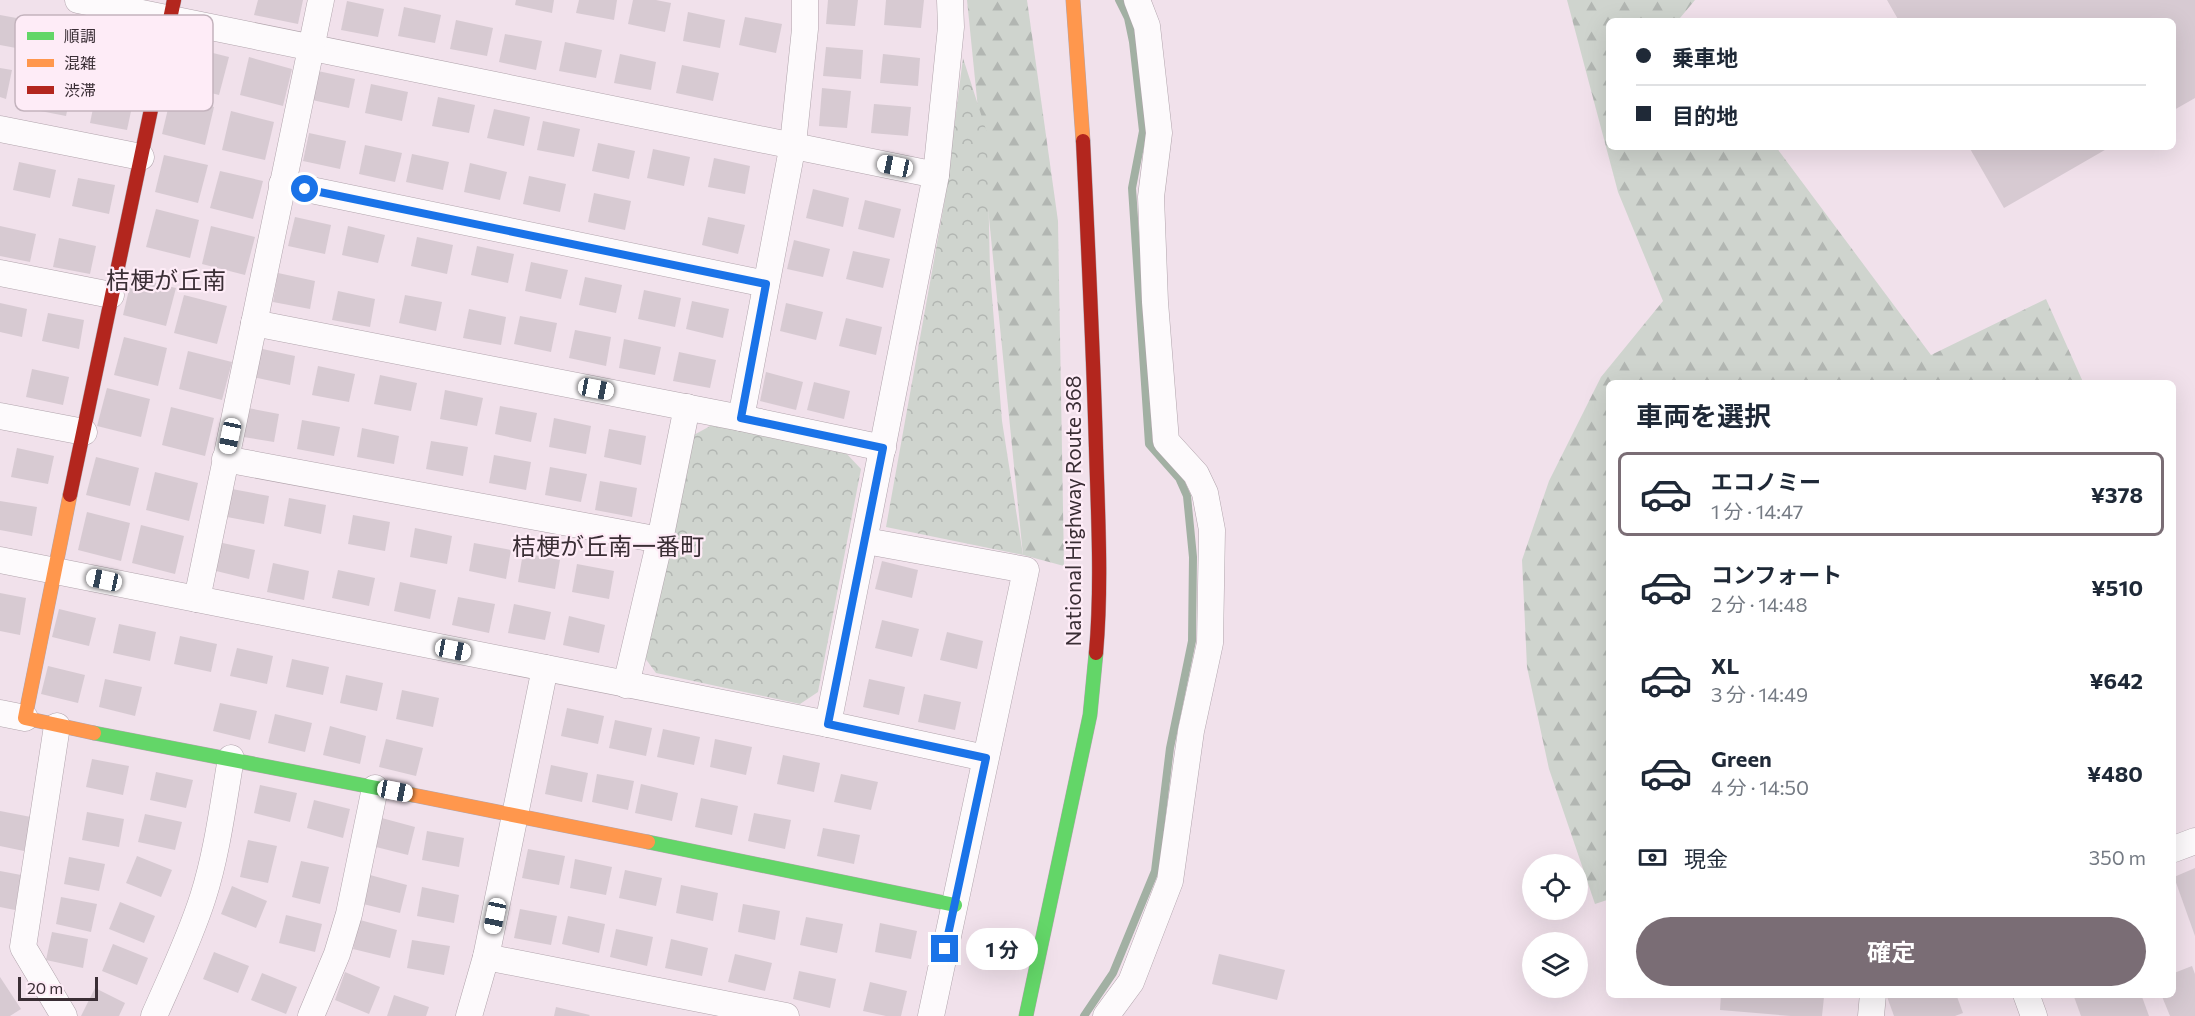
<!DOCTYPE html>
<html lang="ja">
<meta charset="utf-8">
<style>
body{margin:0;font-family:Commissioner,"Noto Sans JP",sans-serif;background:#f2f2f3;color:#1f2937;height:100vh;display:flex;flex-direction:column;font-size:22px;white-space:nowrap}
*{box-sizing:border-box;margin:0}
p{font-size:20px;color:#747a83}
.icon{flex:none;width:33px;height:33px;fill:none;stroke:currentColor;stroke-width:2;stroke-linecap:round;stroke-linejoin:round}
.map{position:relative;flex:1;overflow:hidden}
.side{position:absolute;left:1606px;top:380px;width:570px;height:618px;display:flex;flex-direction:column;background:#fff;border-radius:9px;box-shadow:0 6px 24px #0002}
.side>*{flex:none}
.top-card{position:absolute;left:1606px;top:18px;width:570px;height:132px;border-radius:9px;box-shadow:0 6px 24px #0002;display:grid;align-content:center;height:132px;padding:0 30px;background:#fff}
.fabs{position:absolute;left:1522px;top:854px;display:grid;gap:12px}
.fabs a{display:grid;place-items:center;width:66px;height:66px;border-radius:50%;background:#fff;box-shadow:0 6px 24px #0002;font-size:30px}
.scale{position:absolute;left:18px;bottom:15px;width:80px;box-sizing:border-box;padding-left:6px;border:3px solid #3a2e35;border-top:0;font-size:16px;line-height:21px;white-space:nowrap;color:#3a2e35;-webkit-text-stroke:4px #feecf7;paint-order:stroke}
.end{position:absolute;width:27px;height:27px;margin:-14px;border:8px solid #1a73e8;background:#fff;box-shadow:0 0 0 3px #fff}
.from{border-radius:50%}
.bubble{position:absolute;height:42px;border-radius:21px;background:#fff;box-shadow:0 6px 24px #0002;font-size:20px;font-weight:700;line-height:42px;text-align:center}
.car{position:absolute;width:18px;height:36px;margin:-18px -9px;border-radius:8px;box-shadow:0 0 4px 2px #0007;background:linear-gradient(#fff 24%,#345 0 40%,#fff 0 76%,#345 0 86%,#fff 0)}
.top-card b{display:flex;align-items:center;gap:21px;height:57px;font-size:22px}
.top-card b+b{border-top:2px solid #e0e1e3}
.top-card i{width:15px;height:15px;background:#1f2937}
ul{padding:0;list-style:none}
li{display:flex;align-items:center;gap:18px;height:84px;margin:0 12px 9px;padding:0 18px;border:3px solid transparent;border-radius:9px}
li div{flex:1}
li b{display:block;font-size:22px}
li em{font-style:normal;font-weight:700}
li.on{border-color:#7a6d75}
li>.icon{width:54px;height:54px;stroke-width:1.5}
h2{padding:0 30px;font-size:27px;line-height:72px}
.pay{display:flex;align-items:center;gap:15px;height:66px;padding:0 30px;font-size:22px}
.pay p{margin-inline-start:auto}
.cta{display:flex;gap:12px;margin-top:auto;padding:12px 30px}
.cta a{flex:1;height:69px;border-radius:36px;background:#7a6d75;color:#fff;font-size:24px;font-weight:700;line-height:69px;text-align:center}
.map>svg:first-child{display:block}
.forest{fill:url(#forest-firs)}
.park{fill:url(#park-crowns)}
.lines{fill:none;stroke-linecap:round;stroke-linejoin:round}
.stream{stroke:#a2b0a3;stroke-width:8}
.building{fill:#d7cad2}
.street-casing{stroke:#b1a4ac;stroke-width:27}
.fast-casing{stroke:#b1a4ac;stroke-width:15}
.slow-casing{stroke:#b1a4ac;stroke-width:15}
.jam-casing{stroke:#b1a4ac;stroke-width:15}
.street{stroke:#fdfafc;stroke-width:26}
.fast{stroke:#63d668;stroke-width:14}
.slow{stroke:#ff974d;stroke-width:14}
.jam{stroke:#b3261e;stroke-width:14}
.route{stroke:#1a73e8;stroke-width:8}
.labels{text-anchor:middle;stroke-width:4.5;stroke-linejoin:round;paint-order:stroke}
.street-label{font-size:21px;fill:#3a2e35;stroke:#feecf7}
.quarter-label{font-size:24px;fill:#3a2e35;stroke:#feecf7}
.key{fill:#feecf7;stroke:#c3b3bd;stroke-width:1.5}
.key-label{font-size:16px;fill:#3a2e35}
</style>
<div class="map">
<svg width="2195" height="1016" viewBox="0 0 2195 1016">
<defs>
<pattern id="forest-firs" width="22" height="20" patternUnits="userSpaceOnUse" patternTransform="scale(1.5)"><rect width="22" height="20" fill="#cfd4ce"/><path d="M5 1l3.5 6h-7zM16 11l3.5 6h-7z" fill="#b2b6b2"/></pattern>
<pattern id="park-crowns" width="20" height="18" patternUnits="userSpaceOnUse" patternTransform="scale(1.5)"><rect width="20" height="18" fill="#cfd4ce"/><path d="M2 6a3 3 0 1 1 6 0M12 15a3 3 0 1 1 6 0" fill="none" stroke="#b2b6b2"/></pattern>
</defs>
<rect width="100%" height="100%" fill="#f1e1eb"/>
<g class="forest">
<polygon points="967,0 1027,0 1058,221 1064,566 1023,555"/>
<polygon points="1567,0 1695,0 1680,18 1682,21 1610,21 1610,147 1776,147 1931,355 2046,299 2083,382 1610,382 1610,899 1595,904 1549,769 1527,667 1522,560 1549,481 1601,377 1663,301 1618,192"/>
</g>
<g class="park">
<polygon points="963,58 987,133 990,272 1002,421 1023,555 886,527 945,199"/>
<polygon points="712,425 845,452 861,469 818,692 800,704 656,673 645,658 692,436"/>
</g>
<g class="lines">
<polyline class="stream" points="1084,1016 1113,973 1155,871 1170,748 1192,641 1193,557 1187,496 1179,478 1149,444 1132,188 1143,131 1133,42 1128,18 1119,0"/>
</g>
<g class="building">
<polygon points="258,0 303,0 298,24 254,15"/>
<polygon points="516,0 554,0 552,13 515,5"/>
<polygon points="579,0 617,0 614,20 576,13"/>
<polygon points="633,0 656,0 671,3 665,32 628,24"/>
<polygon points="828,0 858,0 855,26 826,24"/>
<polygon points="886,0 924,0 921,28 884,25"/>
<polygon points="1887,0 2195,0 2195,98 2174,110 2174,21 1899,21"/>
<polygon points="347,1 384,9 378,37 341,30"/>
<polygon points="404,7 441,15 435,43 398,36"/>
<polygon points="688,12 725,20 720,48 683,41"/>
<polygon points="0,15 22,19 16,48 0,45"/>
<polygon points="745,17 782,24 776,53 739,45"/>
<polygon points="456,20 493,28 487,56 450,49"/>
<polygon points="505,34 542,41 536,70 499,62"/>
<polygon points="565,42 602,50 596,78 559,71"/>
<polygon points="185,46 229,57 219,95 176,84"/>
<polygon points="826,47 863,50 861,79 823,76"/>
<polygon points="620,54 656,62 651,90 614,83"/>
<polygon points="883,54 920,58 918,86 880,83"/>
<polygon points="249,57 292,69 283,106 240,95"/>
<polygon points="682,65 719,73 713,101 676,93"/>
<polygon points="0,68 12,70 6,99 0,97"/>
<polygon points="318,71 355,79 349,108 312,100"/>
<polygon points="35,80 72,88 66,116 30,109"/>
<polygon points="371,84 408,92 402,121 365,113"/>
<polygon points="822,88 851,91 847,128 819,126"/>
<polygon points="96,94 133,102 127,130 90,123"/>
<polygon points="171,96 214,107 205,145 162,134"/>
<polygon points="438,97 475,105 469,133 432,126"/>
<polygon points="874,104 911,107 908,136 871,133"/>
<polygon points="494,109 530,117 524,146 487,138"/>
<polygon points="231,111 274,122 265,160 222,150"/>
<polygon points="543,121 580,129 574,157 537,150"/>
<polygon points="309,133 346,141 340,169 303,161"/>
<polygon points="598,143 635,151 629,179 592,171"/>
<polygon points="365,145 402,153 395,182 359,174"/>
<polygon points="1969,147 2110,147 2004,208"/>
<polygon points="653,149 690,157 684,186 647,178"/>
<polygon points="412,154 449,162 443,190 406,182"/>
<polygon points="164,155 208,165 198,203 155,192"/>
<polygon points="714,158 750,166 745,194 708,187"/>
<polygon points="19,162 56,170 50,198 13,190"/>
<polygon points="470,163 507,172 500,200 464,192"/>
<polygon points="220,171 263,181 253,219 210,208"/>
<polygon points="529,176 566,184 560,212 523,204"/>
<polygon points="78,178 115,185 109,214 72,206"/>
<polygon points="813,189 849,198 843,227 806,218"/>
<polygon points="594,193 631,201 625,230 588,222"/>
<polygon points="865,200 901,209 894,238 858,229"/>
<polygon points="156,209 199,220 190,258 146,247"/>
<polygon points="295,217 331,225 325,254 288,246"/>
<polygon points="708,217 745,225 738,254 702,245"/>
<polygon points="0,226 36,234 30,262 0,256"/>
<polygon points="211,226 255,237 245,275 202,264"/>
<polygon points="348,226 385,235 378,263 342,255"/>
<polygon points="417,237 453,245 447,274 411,266"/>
<polygon points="59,238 96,246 90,274 53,267"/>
<polygon points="794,240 830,249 823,277 787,269"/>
<polygon points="477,246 514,254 508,283 471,275"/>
<polygon points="853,251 890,259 883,288 846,279"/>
<polygon points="531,262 568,270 561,299 525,291"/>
<polygon points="278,273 315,281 310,309 273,302"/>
<polygon points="132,277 176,288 166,326 123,315"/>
<polygon points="585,277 622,285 616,313 579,305"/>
<polygon points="644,290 681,298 675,327 638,319"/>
<polygon points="338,291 375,299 370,327 332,320"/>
<polygon points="184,295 227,306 217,344 174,333"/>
<polygon points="405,295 442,302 436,331 399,323"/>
<polygon points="692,301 729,309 723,338 686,329"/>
<polygon points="0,303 27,309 22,337 0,332"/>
<polygon points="786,303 823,312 816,340 780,331"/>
<polygon points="469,309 506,317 501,345 463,338"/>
<polygon points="48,313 84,320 79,349 42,341"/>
<polygon points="520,316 557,323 551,352 514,344"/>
<polygon points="846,318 882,327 876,355 839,346"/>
<polygon points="575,330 611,337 606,366 569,358"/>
<polygon points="124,337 167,348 158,386 114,375"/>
<polygon points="624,339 661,347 655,375 619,368"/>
<polygon points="258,348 295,356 290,385 253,377"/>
<polygon points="188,351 232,362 222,400 179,389"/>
<polygon points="679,352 716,360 710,388 673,381"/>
<polygon points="318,366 355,374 349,402 312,395"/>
<polygon points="32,369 69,377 63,405 26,397"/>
<polygon points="766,372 803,382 796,410 760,401"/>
<polygon points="380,375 417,383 411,411 374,404"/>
<polygon points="814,382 850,391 844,419 807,410"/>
<polygon points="107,388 150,399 141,437 97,426"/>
<polygon points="445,390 483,398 477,426 440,419"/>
<polygon points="500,406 537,413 531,442 495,434"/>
<polygon points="171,407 214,418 205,456 162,445"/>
<polygon points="243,407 279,414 274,442 237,436"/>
<polygon points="554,418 591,426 586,454 549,447"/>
<polygon points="302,420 340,427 334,456 297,449"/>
<polygon points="362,428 399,436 394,464 357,457"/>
<polygon points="609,429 646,436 641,465 604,457"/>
<polygon points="431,441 468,447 463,476 426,469"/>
<polygon points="17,448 54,456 48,484 11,477"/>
<polygon points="494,455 531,462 526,490 489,483"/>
<polygon points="96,457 139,468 130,506 86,495"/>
<polygon points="550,467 587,474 581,502 545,495"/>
<polygon points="155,472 198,483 189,521 146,510"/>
<polygon points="600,481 637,488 632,517 595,510"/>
<polygon points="232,489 269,496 264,524 227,517"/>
<polygon points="289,498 326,505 321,534 284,526"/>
<polygon points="0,501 37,507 32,536 0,530"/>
<polygon points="87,512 130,523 121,561 78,550"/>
<polygon points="353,515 390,522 385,551 348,544"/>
<polygon points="141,525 184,536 175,574 132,563"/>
<polygon points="415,528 452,536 447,564 410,557"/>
<polygon points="218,542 255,550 249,579 212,570"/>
<polygon points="474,543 511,550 506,579 469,571"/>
<polygon points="523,553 560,560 555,589 518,582"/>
<polygon points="882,561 918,570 912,598 875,589"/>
<polygon points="273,563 309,571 304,600 267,592"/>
<polygon points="577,564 614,571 609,599 572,592"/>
<polygon points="338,570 375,578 369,606 332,598"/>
<polygon points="400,582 436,590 430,619 394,611"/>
<polygon points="0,593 26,598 20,635 0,631"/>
<polygon points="458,597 495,604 489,633 452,625"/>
<polygon points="514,604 551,612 545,640 508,633"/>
<polygon points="59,609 96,618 89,646 52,637"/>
<polygon points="569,616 605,625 599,653 563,645"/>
<polygon points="882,620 919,629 912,657 875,648"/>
<polygon points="119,624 156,632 150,661 113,653"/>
<polygon points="947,632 983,641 977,669 940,660"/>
<polygon points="180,636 217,644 211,672 174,664"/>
<polygon points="237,648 273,656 267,684 230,676"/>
<polygon points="292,659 329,667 323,695 286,687"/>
<polygon points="48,666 85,675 78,703 41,694"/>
<polygon points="346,675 383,683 377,711 340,703"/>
<polygon points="105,679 142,687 135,716 99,707"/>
<polygon points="869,679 905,687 899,715 863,707"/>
<polygon points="402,690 439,698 433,727 396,719"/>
<polygon points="924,694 961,702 955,730 918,722"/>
<polygon points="220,703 257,711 250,740 213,731"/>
<polygon points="567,708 604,716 598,744 561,736"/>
<polygon points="275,714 312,723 305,752 268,743"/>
<polygon points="615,720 652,728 646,756 609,748"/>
<polygon points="330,726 366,736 360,764 323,755"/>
<polygon points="663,729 700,737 694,765 657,757"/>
<polygon points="386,739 423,748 416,776 379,767"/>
<polygon points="715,739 752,747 746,775 710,767"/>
<polygon points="783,755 820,763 814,792 777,784"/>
<polygon points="92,759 129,766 123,795 86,787"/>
<polygon points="551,765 588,773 582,802 545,794"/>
<polygon points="156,772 193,780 186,808 150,800"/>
<polygon points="597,774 634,781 628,810 592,802"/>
<polygon points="841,774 878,782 871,810 834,802"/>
<polygon points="641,784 678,793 672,821 635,813"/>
<polygon points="260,785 297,793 290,822 254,813"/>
<polygon points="701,798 738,806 732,835 695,827"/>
<polygon points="314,800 350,809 343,838 307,828"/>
<polygon points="0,811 31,817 24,851 0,846"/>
<polygon points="87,812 124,819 119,847 82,840"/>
<polygon points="754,813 791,820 785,849 748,841"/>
<polygon points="145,814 182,822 175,850 138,842"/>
<polygon points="378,817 415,827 408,855 372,846"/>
<polygon points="823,828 860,835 854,864 817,856"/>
<polygon points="427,831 464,838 459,867 422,860"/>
<polygon points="248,840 277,846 268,883 240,877"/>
<polygon points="528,849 565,856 559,885 522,878"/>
<polygon points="137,856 172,870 161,897 126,883"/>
<polygon points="69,857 105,864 99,891 64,884"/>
<polygon points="575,859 612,867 606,895 570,888"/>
<polygon points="301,861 329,867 320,904 292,897"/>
<polygon points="2195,868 2195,936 2174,877"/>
<polygon points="625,870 662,878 656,906 619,898"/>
<polygon points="0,871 21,875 15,910 0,907"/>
<polygon points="370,875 407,885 400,913 363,904"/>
<polygon points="681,885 718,893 713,921 676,913"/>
<polygon points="232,886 267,901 256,928 221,914"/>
<polygon points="422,887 459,895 454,923 417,916"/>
<polygon points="61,897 97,904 91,932 56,924"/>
<polygon points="120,902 155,916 144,943 109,929"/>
<polygon points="743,904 780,911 775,940 738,932"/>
<polygon points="520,909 557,916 551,945 514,938"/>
<polygon points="286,915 322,924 315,952 279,943"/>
<polygon points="568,916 605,924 599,953 562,944"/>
<polygon points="806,917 843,924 837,953 800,945"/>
<polygon points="360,920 397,930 390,958 353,949"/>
<polygon points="880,923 917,931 911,959 875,952"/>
<polygon points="616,929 653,937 647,966 610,957"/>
<polygon points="52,932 88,939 83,968 46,960"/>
<polygon points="671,939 708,948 702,976 665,968"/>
<polygon points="412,940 450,946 444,975 407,968"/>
<polygon points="113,944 148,958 137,985 102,971"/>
<polygon points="214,952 249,966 238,993 203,979"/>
<polygon points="735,954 772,963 765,991 728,982"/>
<polygon points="1219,954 1285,970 1277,1000 1212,984"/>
<polygon points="2192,966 2195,974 2195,1016 2170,1016 2161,994 2174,994 2174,973"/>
<polygon points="799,971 836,979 830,1008 793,999"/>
<polygon points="345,972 380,987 369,1014 335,1000"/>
<polygon points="262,973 297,987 286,1014 251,1000"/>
<polygon points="0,977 21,1009 10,1016 0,1016"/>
<polygon points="870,982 907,991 901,1016 886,1016 863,1011"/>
<polygon points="95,988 125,1003 119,1016 81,1016"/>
<polygon points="1721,994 1806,994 1824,997 1822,1016 1791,1016 1720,1010"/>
<polygon points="1886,994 1956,994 1963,1013 1955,1016 1894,1016"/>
<polygon points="2073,994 2141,994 2149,1016 2081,1016"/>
<polygon points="394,995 429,1007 426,1016 387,1016"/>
<polygon points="556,1007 590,1015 589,1016 554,1016"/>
</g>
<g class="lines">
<defs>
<g id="street">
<polyline points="78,0 936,175"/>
<polyline points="0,129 141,157"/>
<polyline points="282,184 766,284"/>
<polyline points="0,273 111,295"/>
<polyline points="254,323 741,418 883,448"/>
<polyline points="0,416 84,432"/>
<polyline points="741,418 793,144 805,29 805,0"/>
<polyline points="225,459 660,540"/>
<polyline points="866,541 1026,570 931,1016"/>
<polyline points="0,560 828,724 985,758"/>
<polyline points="197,599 321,0"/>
<polyline points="626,685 660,540 687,407"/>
<polyline points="0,713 25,718"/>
<polyline points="828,724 936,175 951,27 950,0"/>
<polyline points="57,726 23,947 64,1016"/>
<polyline points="2174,849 2195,841"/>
<polyline points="486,957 786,1016"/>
<polyline points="2026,994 2034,1016"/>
<path d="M154 1016C171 977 190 938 203 897 217 853 223 805 231 758"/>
<polyline points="311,1016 337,954 349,914 375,788"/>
<polyline points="469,1016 486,957 545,668"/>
<polyline points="1106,1016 1131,982 1170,881 1191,731 1210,643 1212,530 1205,493 1196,474 1166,441 1155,302 1151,197 1159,133 1147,26 1137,0"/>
<polyline points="1871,1016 1873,994"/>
</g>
<g id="fast">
<polyline points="94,733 413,795"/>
<polyline points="648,842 955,905"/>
<polyline points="1026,1016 1090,715 1096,653"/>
</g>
<g id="slow">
<polyline points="1073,0 1083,141"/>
<polyline points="70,495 25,718 94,733"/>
<polyline points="413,795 648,842"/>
</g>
<g id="jam">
<path d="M1083 141C1088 243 1093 345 1096 448 1098 516 1102 585 1096 653"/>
<polyline points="70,495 174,0"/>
</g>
</defs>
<use href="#street" class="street-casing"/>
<use href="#fast" class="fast-casing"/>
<use href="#slow" class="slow-casing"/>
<use href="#jam" class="jam-casing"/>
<use href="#street" class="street"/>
<use href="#fast" class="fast"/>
<use href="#slow" class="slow"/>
<use href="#jam" class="jam"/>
</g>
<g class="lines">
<polyline class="route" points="305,189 766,284 741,418 883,448 828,724 986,758 945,949"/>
</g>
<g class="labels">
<g class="street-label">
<text transform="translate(1074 511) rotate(-90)" y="7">National Highway Route 368</text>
</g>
<g class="quarter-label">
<text x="166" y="289">桔梗が丘南</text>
<text x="608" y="555">桔梗が丘南一番町</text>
</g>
</g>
<rect x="15" y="15" width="198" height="96" rx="9" class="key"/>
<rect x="27" y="32" width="27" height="8" fill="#63d668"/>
<rect x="27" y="59" width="27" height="8" fill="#ff974d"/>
<rect x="27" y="86" width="27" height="8" fill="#b3261e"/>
<g class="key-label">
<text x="64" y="42">順調</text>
<text x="64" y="69">混雑</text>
<text x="64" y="96">渋滞</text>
</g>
</svg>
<div class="fabs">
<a><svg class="icon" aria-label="locate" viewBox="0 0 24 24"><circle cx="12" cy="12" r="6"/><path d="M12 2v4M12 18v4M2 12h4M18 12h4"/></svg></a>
<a><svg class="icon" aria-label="layers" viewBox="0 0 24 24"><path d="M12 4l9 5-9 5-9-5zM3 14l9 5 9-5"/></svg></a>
</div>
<div class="scale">20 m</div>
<i class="end from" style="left:305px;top:189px"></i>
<i class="end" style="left:945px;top:949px"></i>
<div class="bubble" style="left:966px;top:928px;width:72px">1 分</div>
<i class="car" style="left:895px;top:166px;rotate:282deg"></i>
<i class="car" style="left:596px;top:389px;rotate:101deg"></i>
<i class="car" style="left:230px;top:436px;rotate:192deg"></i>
<i class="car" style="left:104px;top:580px;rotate:282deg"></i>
<i class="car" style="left:453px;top:650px;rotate:101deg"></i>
<i class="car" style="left:395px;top:791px;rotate:101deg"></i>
<i class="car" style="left:495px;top:916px;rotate:192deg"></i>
<div class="top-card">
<b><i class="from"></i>乗車地</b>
<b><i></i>目的地</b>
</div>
<section class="side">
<h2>車両を選択</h2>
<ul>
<li class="on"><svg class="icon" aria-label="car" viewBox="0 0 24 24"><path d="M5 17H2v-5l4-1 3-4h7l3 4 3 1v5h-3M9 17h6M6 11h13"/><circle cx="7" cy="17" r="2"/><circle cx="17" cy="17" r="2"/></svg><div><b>エコノミー</b><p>1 分 · 14:47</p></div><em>¥378</em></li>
<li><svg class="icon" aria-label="car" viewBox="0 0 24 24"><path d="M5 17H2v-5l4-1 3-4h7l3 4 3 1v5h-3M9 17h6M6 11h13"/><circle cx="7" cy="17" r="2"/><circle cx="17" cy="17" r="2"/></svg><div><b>コンフォート</b><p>2 分 · 14:48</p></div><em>¥510</em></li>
<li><svg class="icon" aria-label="car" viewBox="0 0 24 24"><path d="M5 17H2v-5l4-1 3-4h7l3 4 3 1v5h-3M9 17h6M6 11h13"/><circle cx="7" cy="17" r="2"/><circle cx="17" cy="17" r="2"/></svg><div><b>XL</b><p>3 分 · 14:49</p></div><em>¥642</em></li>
<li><svg class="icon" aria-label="car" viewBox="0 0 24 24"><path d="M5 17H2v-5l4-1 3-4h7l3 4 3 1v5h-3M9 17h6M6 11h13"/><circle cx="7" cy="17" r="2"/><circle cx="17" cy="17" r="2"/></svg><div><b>Green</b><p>4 分 · 14:50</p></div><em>¥480</em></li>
</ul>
<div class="pay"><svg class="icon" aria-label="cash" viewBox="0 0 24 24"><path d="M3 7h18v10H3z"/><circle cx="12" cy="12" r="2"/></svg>現金<p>350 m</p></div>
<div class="cta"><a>確定</a></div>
</section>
</div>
